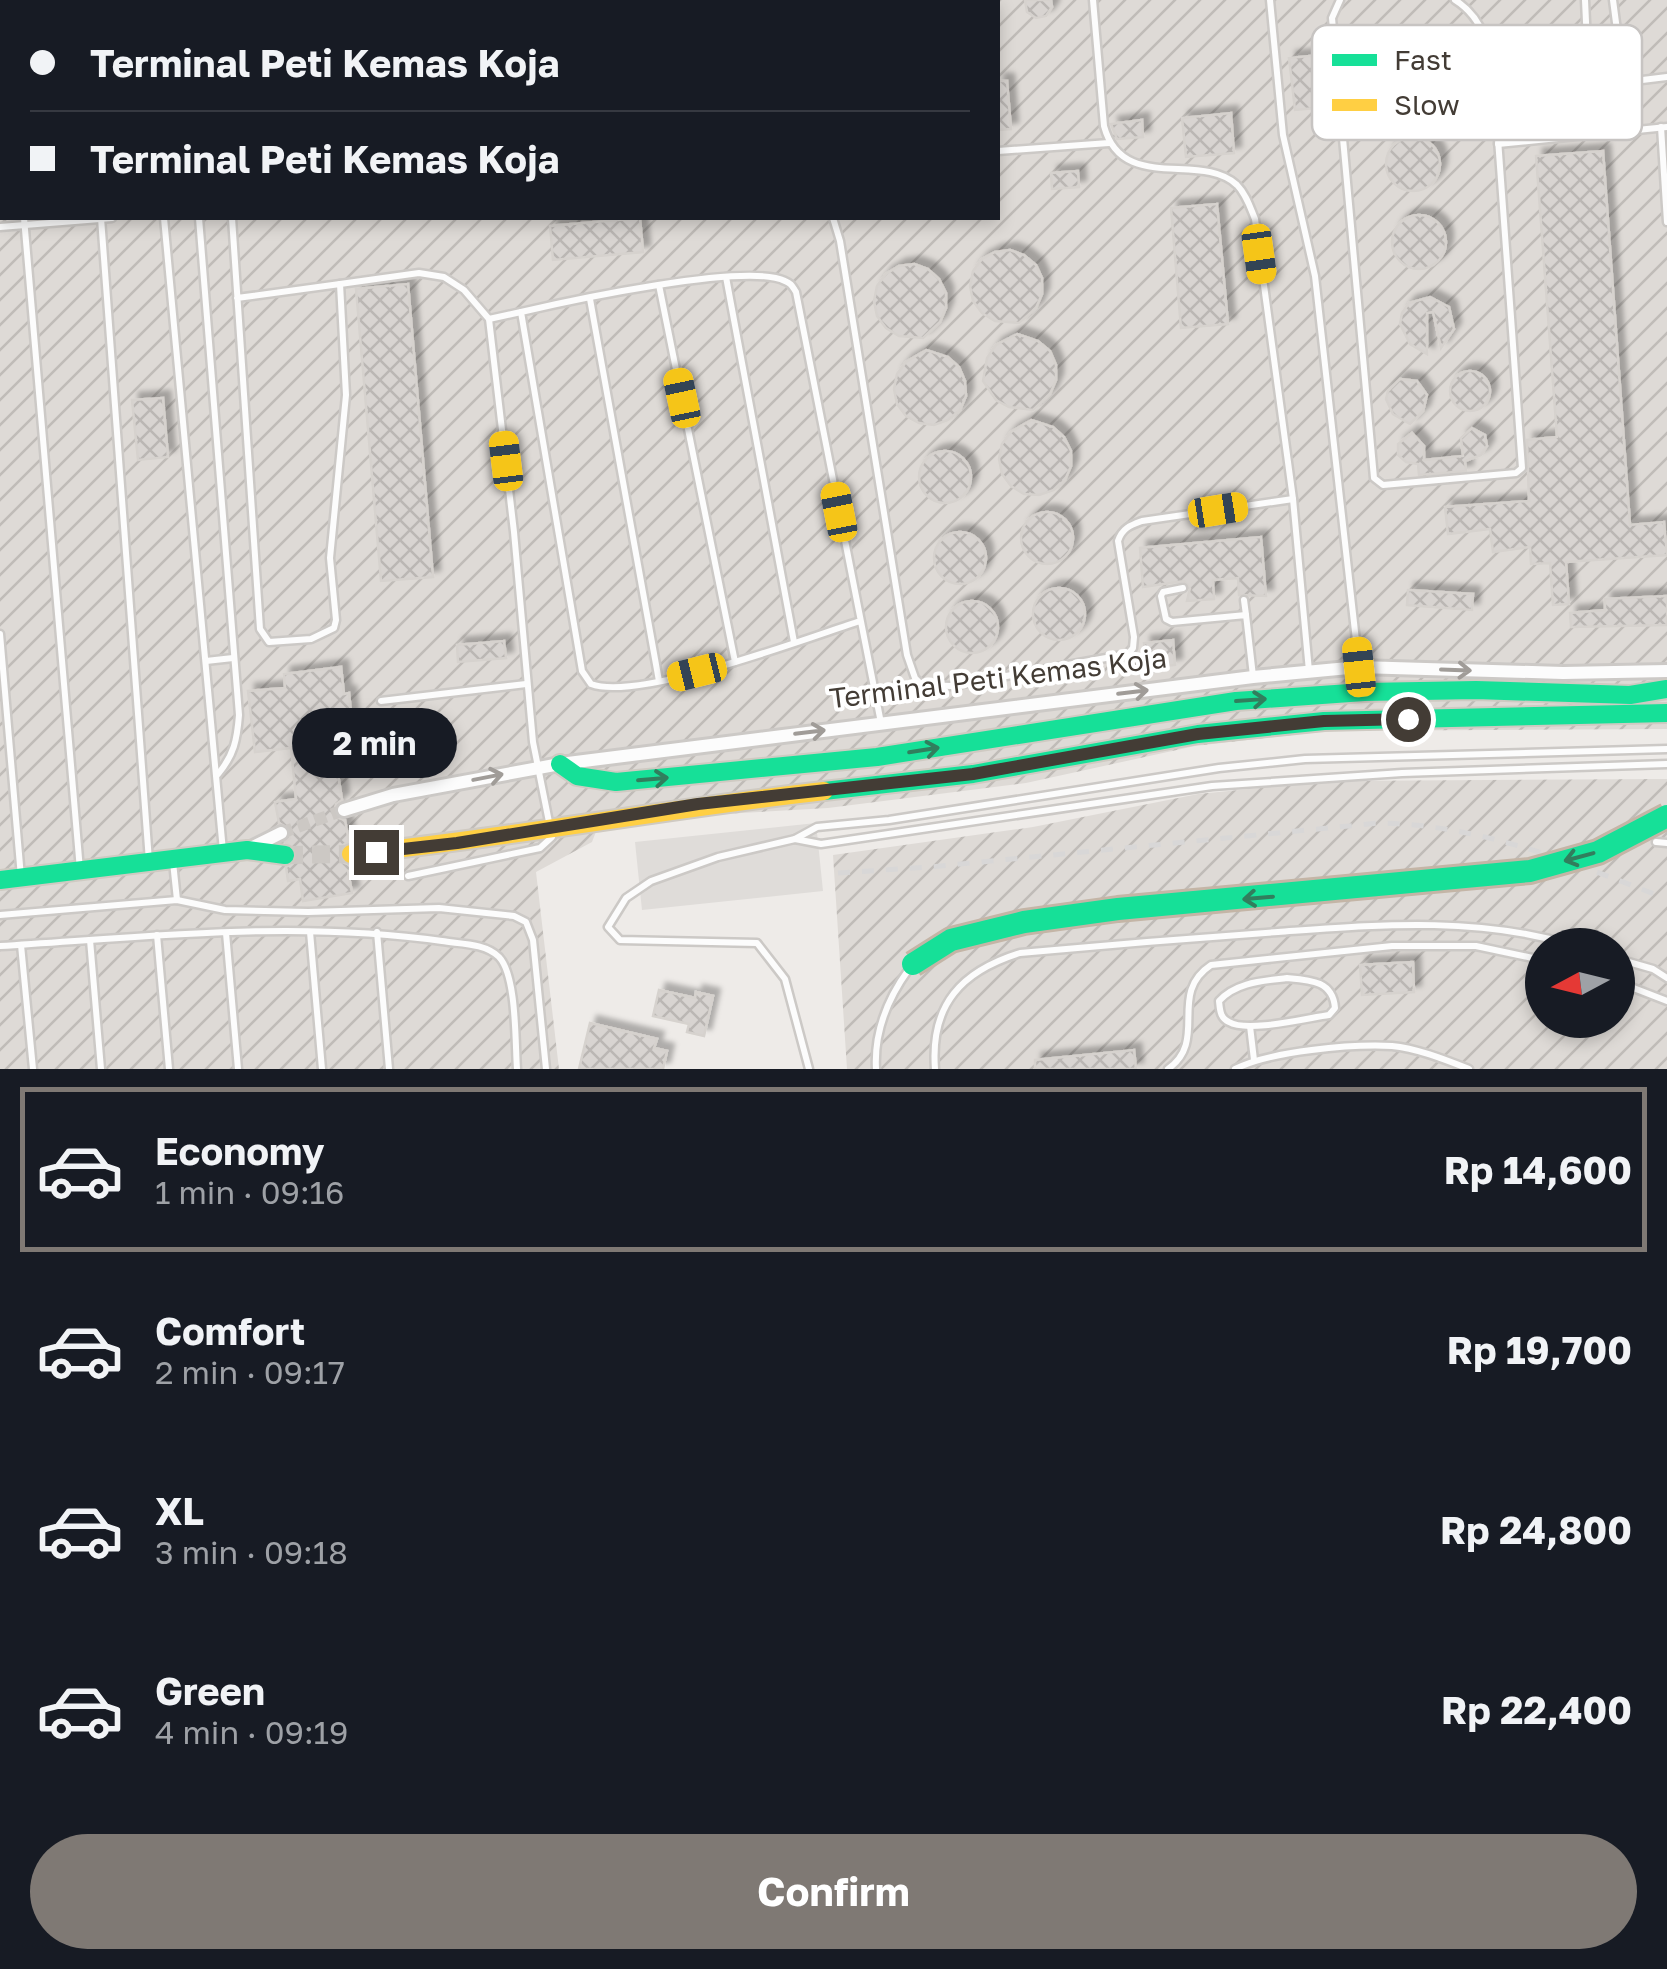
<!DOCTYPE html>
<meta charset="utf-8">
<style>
body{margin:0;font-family:"Golos Text",sans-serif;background:#242831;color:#f1f3f6;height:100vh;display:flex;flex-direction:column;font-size:38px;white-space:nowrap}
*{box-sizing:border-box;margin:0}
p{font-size:32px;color:#9ea1a6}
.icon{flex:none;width:55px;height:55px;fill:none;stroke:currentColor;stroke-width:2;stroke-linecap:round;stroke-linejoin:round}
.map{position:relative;height:1069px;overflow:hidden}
.sheet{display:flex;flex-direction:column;background:#171b24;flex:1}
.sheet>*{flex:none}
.hud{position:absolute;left:0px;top:0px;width:1000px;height:220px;box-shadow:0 5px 15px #0003;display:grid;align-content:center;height:220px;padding:0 30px;background:#171b24}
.needle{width:65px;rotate:263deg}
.tools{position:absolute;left:1525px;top:928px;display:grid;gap:20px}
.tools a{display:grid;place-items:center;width:110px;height:110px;border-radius:50%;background:#171b24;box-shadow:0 5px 15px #0003;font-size:50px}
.end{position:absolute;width:45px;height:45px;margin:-22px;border:12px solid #433c35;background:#fff;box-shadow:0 0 0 5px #fff}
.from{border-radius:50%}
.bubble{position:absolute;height:70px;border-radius:35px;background:#171b24;box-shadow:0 5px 15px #0003;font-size:32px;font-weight:700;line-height:70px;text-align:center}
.car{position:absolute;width:30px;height:60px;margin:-30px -15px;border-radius:12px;box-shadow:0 0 8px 2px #0007;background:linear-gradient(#f5c518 24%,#345 0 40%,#f5c518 0 76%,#345 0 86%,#f5c518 0)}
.hud b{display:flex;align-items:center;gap:35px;height:95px;font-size:38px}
.hud b+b{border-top:2px solid #363941}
.hud i{width:25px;height:25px;background:#f1f3f6}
ul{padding:18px 0 0;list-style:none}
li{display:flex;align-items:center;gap:30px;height:165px;margin:0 20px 15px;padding:0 10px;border:5px solid transparent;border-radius:0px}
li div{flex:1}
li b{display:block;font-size:38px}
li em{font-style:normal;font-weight:700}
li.active{border-color:#7f7974}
li>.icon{width:90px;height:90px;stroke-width:1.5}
.button{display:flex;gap:20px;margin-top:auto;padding:20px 30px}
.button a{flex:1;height:115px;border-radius:60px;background:#7f7974;color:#fff;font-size:40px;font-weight:700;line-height:115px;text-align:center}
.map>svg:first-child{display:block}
.industrial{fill:url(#industrial-furrows);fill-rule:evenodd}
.parking{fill:#dfdcd9}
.building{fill:url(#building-cross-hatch);stroke:#d6d2ce;stroke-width:2.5;filter:url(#shadow)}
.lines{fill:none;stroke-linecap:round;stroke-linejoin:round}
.street-tunnel{stroke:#ccc8c4;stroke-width:12;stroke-dasharray:12 6;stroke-linecap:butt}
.secondary-tunnel{stroke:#ccc8c4;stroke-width:18;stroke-dasharray:18 9;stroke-linecap:butt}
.lane-casing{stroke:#ccc9c6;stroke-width:11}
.street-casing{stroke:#ccc9c6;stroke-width:18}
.fast-casing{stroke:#cfcac2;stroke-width:22}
.slow-casing{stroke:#cfcac2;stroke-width:22}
.lane{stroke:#fcfcfc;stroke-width:6}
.street{stroke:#fcfcfc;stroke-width:12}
.fast{stroke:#16e098;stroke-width:18}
.slow{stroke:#ffcf43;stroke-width:18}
.rail{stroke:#d8d7d7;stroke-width:5;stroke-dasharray:12 12;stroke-linecap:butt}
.fast-bridge-casing{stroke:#c4b5a6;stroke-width:28;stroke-linecap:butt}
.fast-bridge{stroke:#16e098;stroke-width:22}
.oneway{stroke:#a09c98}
.oneway2{stroke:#317e5d}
.route{stroke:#433c35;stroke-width:12}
.labels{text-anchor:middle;stroke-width:8;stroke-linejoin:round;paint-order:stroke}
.street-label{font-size:28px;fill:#433c35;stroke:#fff}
.key{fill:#fff;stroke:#c7c4c2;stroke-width:2.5}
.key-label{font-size:28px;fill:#433c35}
</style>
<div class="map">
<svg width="1667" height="1069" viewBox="0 0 1667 1069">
<defs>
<pattern id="industrial-furrows" width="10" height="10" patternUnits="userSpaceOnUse" patternTransform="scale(2.5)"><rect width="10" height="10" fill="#dedad6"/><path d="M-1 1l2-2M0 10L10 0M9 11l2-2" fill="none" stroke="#c0bcb8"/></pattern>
<pattern id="building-cross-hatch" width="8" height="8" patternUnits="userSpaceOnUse" patternTransform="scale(2.5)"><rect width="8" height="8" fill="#d8d4d1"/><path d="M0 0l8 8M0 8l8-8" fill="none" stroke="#bbb7b4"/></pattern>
<filter id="shadow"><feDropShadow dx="7" dy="-7" stdDeviation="2.5" flood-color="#0004"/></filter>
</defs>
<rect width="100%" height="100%" fill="#eeebe8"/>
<g class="industrial">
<path d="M0 0H1667V729L1327 731 1195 746 1026 783 828 808 600 821 592 842 536 872 559 1069H0ZM2 2H998V218H2Z"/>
<path d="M1667 779V1069H847L833 855 1033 827 1198 794 1332 781ZM1542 945H1618V1020H1542Z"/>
</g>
<polygon class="parking" points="816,823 823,891 642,910 635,842"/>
<g class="building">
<polygon points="1025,0 1051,0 1052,7 1046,16 1036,18 1027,12"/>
<polygon points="1319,55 1321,72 1313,72 1316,108 1295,110 1289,58"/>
<polygon points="998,81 1007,81 1011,129 998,130"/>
<polygon points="1231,113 1234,153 1186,157 1182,118"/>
<polygon points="1142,120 1143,137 1117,139 1111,124"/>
<circle cx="1413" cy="164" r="27"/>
<polygon points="1603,151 1630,525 1664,522 1667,555 1566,562 1569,604 1553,605 1550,563 1531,564 1530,547 1493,552 1490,529 1448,534 1445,507 1529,501 1527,440 1557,437 1536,156"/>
<polygon points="1078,171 1079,187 1052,189 1051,173"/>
<polygon points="1217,204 1228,324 1181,328 1171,208"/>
<circle cx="1419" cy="242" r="27"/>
<polygon points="640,218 643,252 553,260 550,226"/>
<polygon points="1010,250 1024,255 1036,265 1042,278 1042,294 1036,308 1019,323 995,321 982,313 973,301 970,286 973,271 982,259 995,252"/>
<polygon points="914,264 928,269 939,279 946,293 946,308 940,322 923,338 899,336 886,328 877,316 874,301 877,286 886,274 899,266"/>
<polygon points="408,284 433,577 381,581 356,289"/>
<polygon points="1430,297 1449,307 1454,329 1441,348 1433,312 1427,313 1427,354 1410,344 1400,324 1402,313 1409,303"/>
<polygon points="1017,334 1038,341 1050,351 1056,365 1056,380 1050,394 1033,410 1009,407 996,400 983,381 987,358 996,345"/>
<polygon points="926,350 948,357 959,367 965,381 966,396 960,410 948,420 934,425 919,423 906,416 897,404 894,389 897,374 906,362"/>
<circle cx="1470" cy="391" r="20"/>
<polygon points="1400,379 1417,381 1427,395 1423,411 1410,424 1393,414 1386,399 1388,391"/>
<polygon points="163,398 168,457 138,460 132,400"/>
<polygon points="1031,420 1053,427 1064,437 1071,451 1071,466 1065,480 1054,490 1039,495 1024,494 1011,486 1002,474 999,459 1002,444 1011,432"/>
<polygon points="1472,428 1485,435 1487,446 1481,455 1465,461 1466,471 1419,475 1418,464 1406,462 1398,455 1398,444 1412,433 1424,446 1424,460 1463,456 1461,438"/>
<circle cx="945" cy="477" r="26"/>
<circle cx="1047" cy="538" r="26"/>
<circle cx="960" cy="558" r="26"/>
<polygon points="1261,537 1266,596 1239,595 1238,578 1213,580 1214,599 1187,601 1190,588 1184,581 1143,587 1140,548"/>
<circle cx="1059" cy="614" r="26"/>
<polygon points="1408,590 1473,594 1472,610 1407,605"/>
<polygon points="1667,596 1667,625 1571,627 1570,613 1605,610 1605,599"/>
<circle cx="972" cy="627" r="26"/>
<polygon points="1173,640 1175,665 1147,668 1144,643"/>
<polygon points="504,641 506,658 458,662 457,645"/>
<polygon points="341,667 344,694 349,693 357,772 338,774 342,800 336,804 334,812 338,818 345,820 349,842 343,845 339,854 342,862 353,866 354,870 348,871 352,893 303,901 300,879 288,881 286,867 295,862 297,851 285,842 290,838 290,829 279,823 275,802 296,799 291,748 255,752 248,691 285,688 284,674"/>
<polygon points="1413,962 1414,992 1362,995 1360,965"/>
<polygon points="659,990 695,998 696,992 713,996 704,1036 687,1032 689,1024 653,1016"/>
<polygon points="590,1023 657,1039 654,1048 667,1051 663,1069 579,1069"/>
<polygon points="1134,1050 1136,1069 1035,1069 1035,1060"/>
</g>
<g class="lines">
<polyline class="street-tunnel" points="281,833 344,810"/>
<polyline class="secondary-tunnel" points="285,855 351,854"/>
<defs>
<g id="lane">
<polyline points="5,0 5,2"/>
<polyline points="79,0 80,2"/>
<polyline points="140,0 140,2"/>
<polyline points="187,0 188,2"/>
<polyline points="260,0 260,2"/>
<polyline points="322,0 322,2"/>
<polyline points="471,0 471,2"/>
<polyline points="613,0 614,2"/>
<path d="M1093 0 1104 126C1122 194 1201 151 1237 185 1246 194 1250 207 1255 219L1293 499 1309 671"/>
<polyline points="1270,0 1283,135 1315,276 1359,667"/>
<path d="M1340 0 1332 18 1374 478 1383 485 1516 473 1522 468 1495 98C1490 59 1490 22 1455 0"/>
<polyline points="1585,0 1589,87"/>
<polyline points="1613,0 1624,83"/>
<polyline points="951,2 951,0"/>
<polyline points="1495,98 1667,77"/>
<polyline points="1661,127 1667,222"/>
<polyline points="1498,144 1667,127"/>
<polyline points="998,151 1109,143"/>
<polyline points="24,218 80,870"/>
<polyline points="101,218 149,861"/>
<polyline points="164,218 223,851"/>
<path d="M199 218 239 715C237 740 234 755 218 774"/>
<polyline points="232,218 260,629 269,642 311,639 334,628 336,620 330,558 346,395 340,284 237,298"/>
<path d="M833 218 840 241 907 655 915 678 922 685 951 686 1128 654 1133 648 1134 637 1118 541C1122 528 1131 525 1142 521L1293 499"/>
<polyline points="0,227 112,218"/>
<polyline points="726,277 794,642"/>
<polyline points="340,284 419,273 444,277 464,290 489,319 514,532 533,742 552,837 540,848 408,876"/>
<polyline points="659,285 735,662"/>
<polyline points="590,299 659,681"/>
<polyline points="489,319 521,312"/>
<polyline points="1183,588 1163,592 1161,596 1166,619 1172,622 1246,615 1253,676"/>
<polyline points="1244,600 1246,615"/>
<path d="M860 621C807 638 638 702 591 684L582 671 521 312C568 301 747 262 785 281 792 284 792 286 796 292L881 723"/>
<polyline points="0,634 21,877"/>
<polyline points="206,661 233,658"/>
<polyline points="381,701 526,684"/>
<polyline points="795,839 821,844 1212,786 1402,773 1667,764"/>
<polyline points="1656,842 1667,843"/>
<polyline points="173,862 177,900"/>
<polyline points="0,915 177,900 225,910 308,912 439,908 514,916 526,922 533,940 546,1069"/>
<polyline points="310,932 322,1069"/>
<polyline points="377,932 389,1069"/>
<polyline points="226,933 238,1069"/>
<polyline points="157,935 169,1069"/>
<polyline points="90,940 101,1069"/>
<polyline points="21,945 33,1069"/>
<path d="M0 946C146 937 296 920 442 941 460 944 485 943 499 957 517 976 515 1043 517 1069"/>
<polyline points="1618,959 1653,969 1667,978"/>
<path d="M1287 978C1311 980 1333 981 1335 1008L1329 1015C1307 1018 1247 1033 1229 1022 1220 1018 1220 1010 1219 1001 1236 982 1263 981 1287 978Z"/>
<polyline points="1618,982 1667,1001"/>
<polyline points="1250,1026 1254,1060"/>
<polyline points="809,1069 785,979 757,943 620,940 608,927 626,898 651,881 718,857 795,839 817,827 889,820 1219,768 1305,759 1667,749"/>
<path d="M876 1069C874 1033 888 998 909 969"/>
<path d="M935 1069C930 1004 962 971 1020 953 1106 945 1192 938 1278 932 1378 925 1475 916 1572 945"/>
<path d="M1168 1069C1209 1040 1167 994 1211 965L1392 946H1476L1542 960"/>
<path d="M1235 1069C1271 1051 1351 1044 1392 1046 1416 1048 1446 1060 1469 1069"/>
</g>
<g id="street">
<polyline points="344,810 393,795 560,764 1253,677 1359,667 1563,673 1667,671"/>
<polyline points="247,850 281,833"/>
</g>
<g id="fast">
<polyline points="560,764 577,776 616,782 877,757 1236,701 1364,692 1476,690 1630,695 1667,689"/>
<polyline points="824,791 973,774 1198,734 1324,721 1667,713"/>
<polyline points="0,880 247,850 285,855"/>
</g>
<path id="slow" d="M351 854C509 838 666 809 824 791"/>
</defs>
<use href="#lane" class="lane-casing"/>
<use href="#street" class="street-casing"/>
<use href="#fast" class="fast-casing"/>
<use href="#slow" class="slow-casing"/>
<use href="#lane" class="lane"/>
<use href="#street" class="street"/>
<use href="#fast" class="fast"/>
<use href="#slow" class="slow"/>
<path class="rail" d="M838 873 930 867 1379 823C1477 825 1564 859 1654 894"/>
<defs>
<polyline id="fast-bridge" points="913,964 951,940 1024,922 1118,909 1530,871 1598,852 1667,816"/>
</defs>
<use href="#fast-bridge" class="fast-bridge-casing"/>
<use href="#fast-bridge" class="fast-bridge"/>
</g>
<defs><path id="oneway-shaft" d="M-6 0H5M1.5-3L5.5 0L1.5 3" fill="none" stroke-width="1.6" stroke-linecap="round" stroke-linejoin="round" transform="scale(2.5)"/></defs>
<g class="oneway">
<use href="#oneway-shaft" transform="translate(1456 670) rotate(2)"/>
<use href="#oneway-shaft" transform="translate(1133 692) rotate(-7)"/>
<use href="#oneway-shaft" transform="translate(810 732) rotate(-7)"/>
<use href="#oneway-shaft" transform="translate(488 777) rotate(-11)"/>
</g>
<g class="oneway2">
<use href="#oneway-shaft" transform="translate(1251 700) rotate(-4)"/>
<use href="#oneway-shaft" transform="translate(924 750) rotate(-9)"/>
<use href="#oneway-shaft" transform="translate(653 779) rotate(-5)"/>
<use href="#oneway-shaft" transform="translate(1579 857) rotate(165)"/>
<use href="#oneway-shaft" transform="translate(1258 898) rotate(175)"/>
</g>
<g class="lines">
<polyline class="route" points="376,852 457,843 698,804 973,774 1198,734 1324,721 1408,719"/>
</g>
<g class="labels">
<g class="street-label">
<text transform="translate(998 678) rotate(-7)" y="10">Terminal Peti Kemas Koja</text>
</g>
</g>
<rect x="1312" y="25" width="330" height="115" rx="15" class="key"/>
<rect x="1332" y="54" width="45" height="12" fill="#16e098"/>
<rect x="1332" y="99" width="45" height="12" fill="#ffcf43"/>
<g class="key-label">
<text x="1394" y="70">Fast</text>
<text x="1394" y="115">Slow</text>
</g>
</svg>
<div class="tools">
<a><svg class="needle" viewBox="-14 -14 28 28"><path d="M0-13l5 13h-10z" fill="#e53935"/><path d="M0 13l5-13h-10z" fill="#9ea1a6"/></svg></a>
</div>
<i class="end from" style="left:1408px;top:719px"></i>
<i class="end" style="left:376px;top:852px"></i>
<div class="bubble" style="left:292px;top:708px;width:165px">2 min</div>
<i class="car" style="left:1259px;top:254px;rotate:172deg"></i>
<i class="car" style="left:682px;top:398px;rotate:348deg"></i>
<i class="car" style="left:506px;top:461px;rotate:353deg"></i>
<i class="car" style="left:1218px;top:510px;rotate:81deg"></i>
<i class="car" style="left:839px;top:512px;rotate:349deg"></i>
<i class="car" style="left:1359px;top:667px;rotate:354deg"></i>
<i class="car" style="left:697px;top:672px;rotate:256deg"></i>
<div class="hud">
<b><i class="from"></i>Terminal Peti Kemas Koja</b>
<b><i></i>Terminal Peti Kemas Koja</b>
</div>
</div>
<section class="sheet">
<ul>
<li class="active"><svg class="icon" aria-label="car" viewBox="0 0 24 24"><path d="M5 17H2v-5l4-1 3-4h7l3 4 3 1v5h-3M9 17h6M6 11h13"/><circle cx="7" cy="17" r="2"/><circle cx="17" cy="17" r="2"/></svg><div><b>Economy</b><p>1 min · 09:16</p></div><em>Rp 14,600</em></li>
<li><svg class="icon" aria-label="car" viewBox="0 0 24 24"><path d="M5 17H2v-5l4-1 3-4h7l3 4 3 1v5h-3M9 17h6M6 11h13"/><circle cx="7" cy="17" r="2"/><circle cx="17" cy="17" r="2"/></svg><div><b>Comfort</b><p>2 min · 09:17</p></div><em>Rp 19,700</em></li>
<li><svg class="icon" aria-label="car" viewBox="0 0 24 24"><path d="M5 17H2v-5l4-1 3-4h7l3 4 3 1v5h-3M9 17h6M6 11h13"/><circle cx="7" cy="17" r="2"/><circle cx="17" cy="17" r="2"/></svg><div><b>XL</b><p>3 min · 09:18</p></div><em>Rp 24,800</em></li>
<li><svg class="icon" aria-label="car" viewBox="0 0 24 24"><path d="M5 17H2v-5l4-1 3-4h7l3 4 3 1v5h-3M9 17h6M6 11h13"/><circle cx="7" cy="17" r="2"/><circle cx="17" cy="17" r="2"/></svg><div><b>Green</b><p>4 min · 09:19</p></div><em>Rp 22,400</em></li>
</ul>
<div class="button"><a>Confirm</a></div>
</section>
